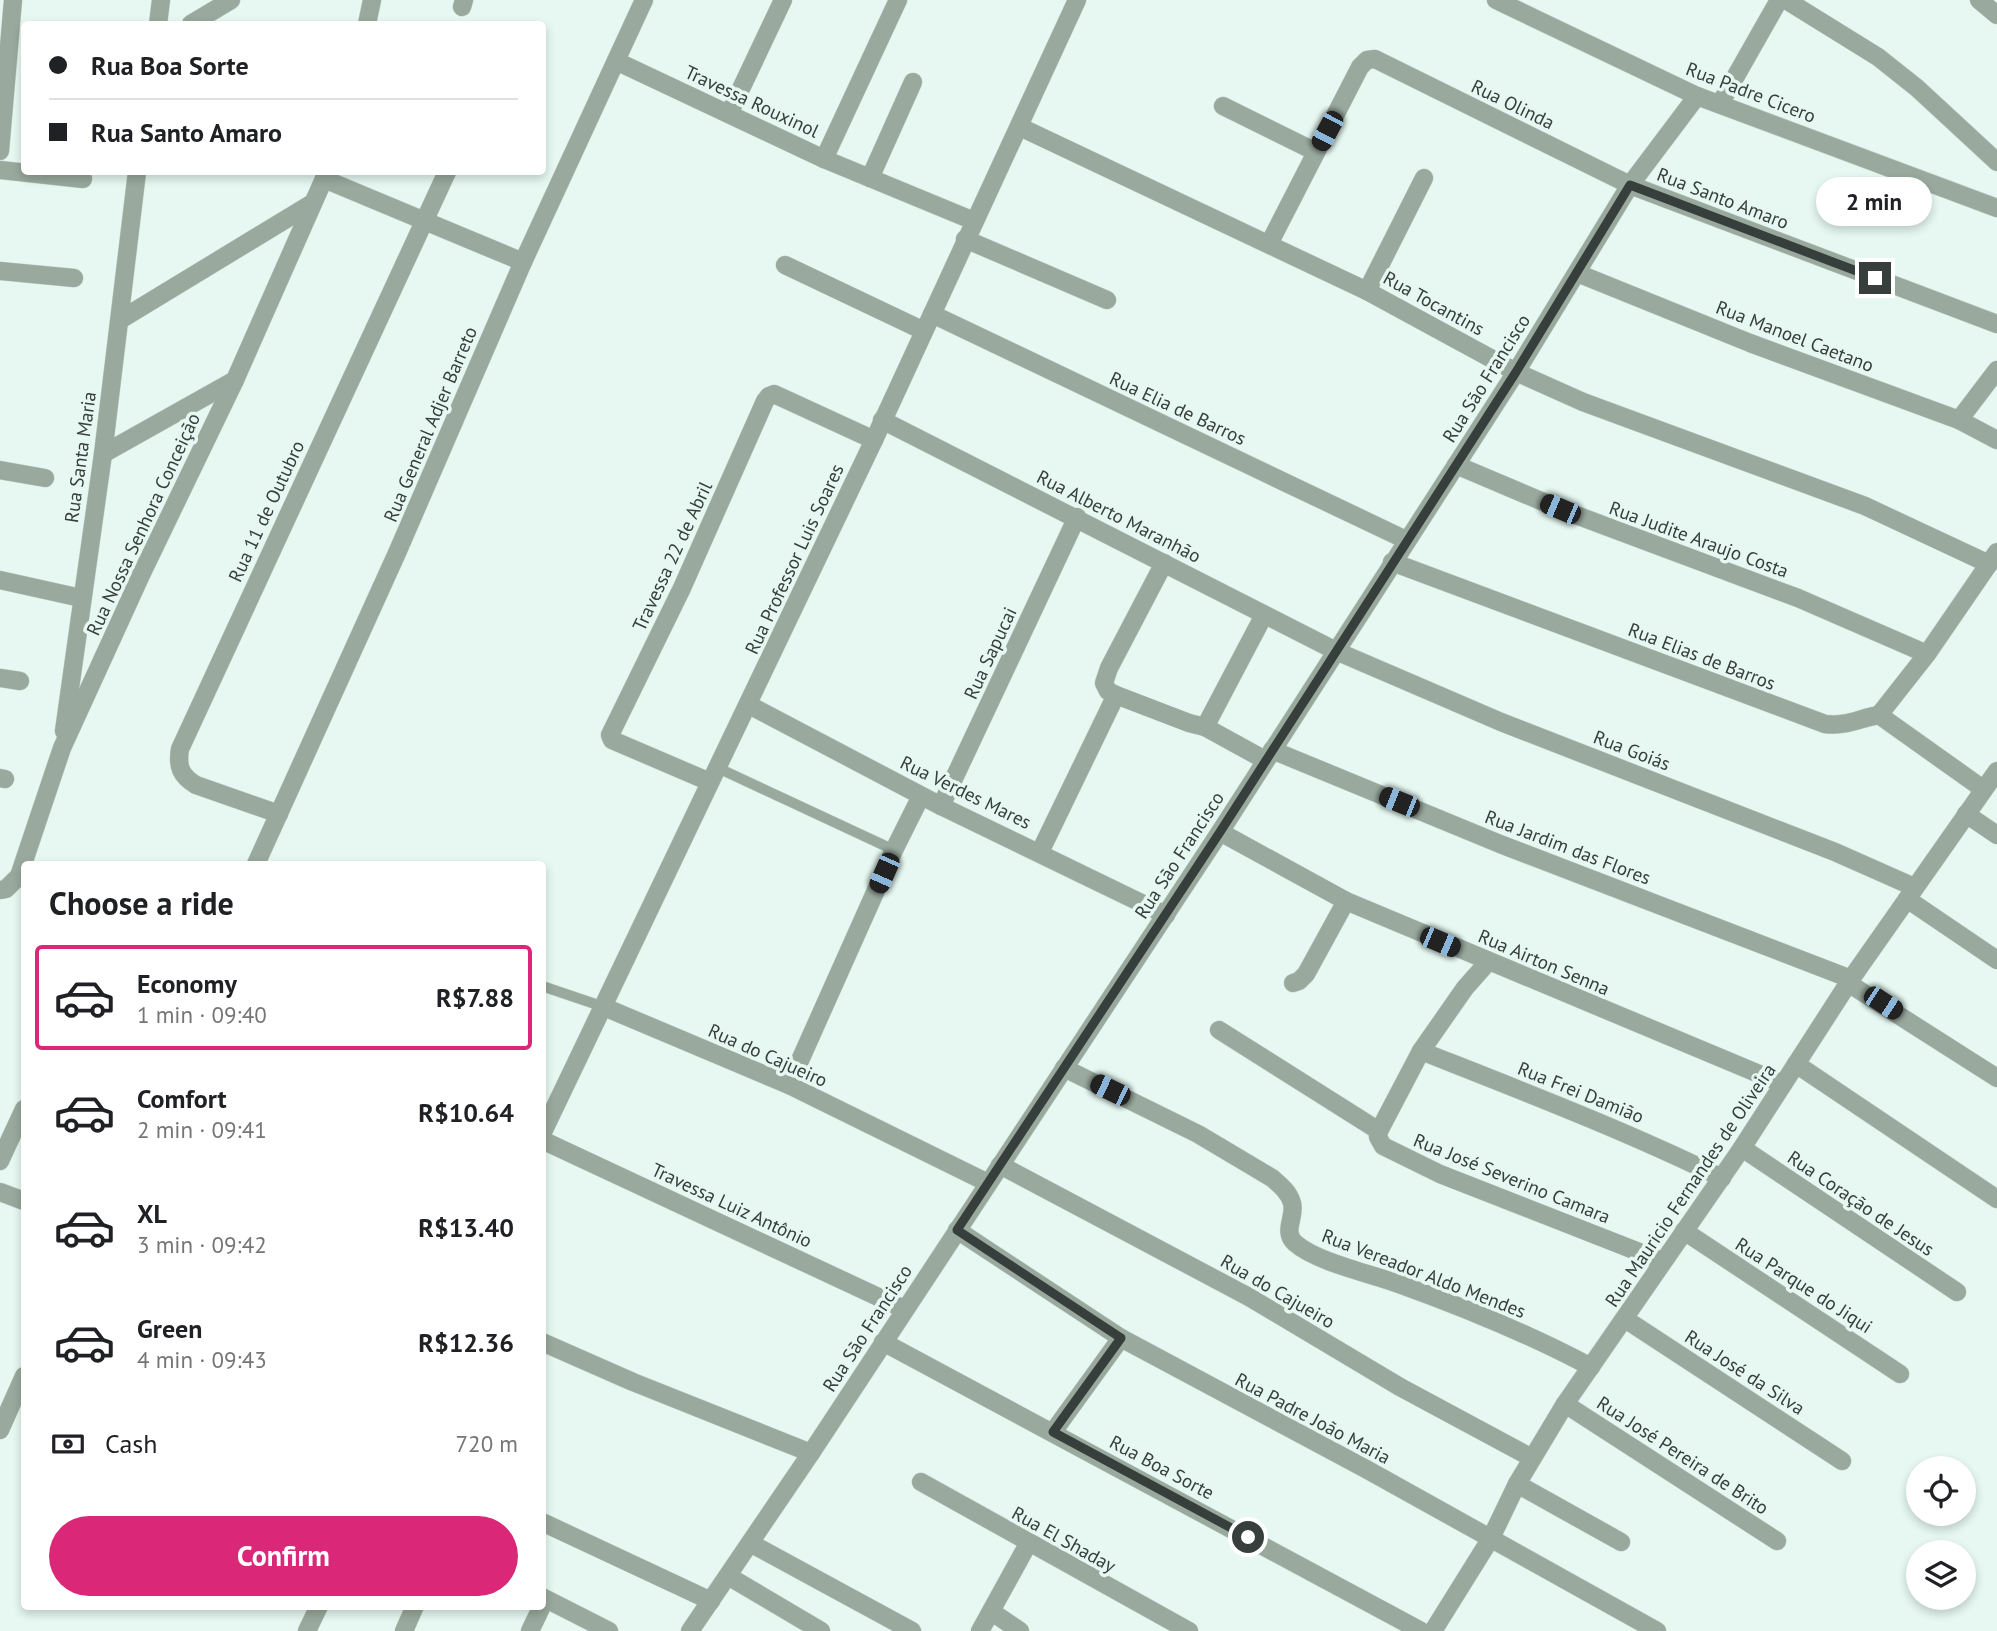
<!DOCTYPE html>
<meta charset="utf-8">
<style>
body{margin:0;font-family:"PT Sans",sans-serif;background:#f2f2f2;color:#202124;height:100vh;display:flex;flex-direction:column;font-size:26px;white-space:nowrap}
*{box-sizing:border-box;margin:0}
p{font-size:23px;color:#757577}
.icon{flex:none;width:38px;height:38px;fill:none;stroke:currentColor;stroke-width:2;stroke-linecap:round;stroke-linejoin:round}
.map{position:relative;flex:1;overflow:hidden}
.side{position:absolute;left:21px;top:861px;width:525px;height:749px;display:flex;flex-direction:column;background:#fff;border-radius:7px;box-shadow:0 4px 10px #0003}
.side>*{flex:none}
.guide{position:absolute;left:21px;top:21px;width:525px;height:154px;border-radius:7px;box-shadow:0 4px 10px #0003;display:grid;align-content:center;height:154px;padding:0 28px;background:#fff}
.tools{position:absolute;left:1906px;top:1456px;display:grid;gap:14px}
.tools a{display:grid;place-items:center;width:70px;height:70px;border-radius:50%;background:#fff;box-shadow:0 4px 10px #0003;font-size:35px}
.end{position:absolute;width:32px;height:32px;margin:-16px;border:9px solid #373f3c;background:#fff;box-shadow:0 0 0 4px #fff}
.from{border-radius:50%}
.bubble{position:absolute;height:49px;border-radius:24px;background:#fff;box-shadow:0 4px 10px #0003;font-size:23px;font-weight:600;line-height:49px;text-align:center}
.car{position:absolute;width:21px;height:42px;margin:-21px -10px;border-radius:9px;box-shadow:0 0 5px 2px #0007;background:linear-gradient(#222 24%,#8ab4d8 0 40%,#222 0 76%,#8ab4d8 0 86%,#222 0)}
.guide b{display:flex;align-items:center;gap:24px;height:66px;font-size:26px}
.guide b+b{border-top:2px solid #e0e0e0}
.guide i{width:18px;height:18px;background:#202124}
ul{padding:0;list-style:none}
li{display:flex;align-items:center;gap:21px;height:105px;margin:0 14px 10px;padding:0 14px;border:4px solid transparent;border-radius:7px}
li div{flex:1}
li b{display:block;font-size:26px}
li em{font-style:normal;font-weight:600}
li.current{border-color:#db2777}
li>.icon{width:63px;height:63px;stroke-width:1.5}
h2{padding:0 28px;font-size:32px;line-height:84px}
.pay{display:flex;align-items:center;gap:18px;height:77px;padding:0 28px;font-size:26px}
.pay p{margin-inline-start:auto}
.action{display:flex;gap:14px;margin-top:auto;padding:14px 28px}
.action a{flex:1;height:80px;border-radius:42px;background:#db2777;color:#fff;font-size:28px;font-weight:600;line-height:80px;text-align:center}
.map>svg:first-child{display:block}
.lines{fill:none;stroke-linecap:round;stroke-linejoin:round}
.service-casing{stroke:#c3d3cd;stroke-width:11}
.minor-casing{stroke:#c3d3cd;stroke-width:19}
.tertiary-casing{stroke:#c3d3cd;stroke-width:19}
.service{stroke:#99a99d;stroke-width:10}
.minor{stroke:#99a99d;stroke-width:18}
.tertiary{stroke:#99a99d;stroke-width:18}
.route{stroke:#373f3c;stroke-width:9}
.labels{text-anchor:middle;stroke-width:7;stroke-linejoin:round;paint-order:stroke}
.street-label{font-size:19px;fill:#373f3c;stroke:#e6f8f1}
</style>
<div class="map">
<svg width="1997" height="1631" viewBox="0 0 1997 1631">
<rect width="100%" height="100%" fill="#e6f8f1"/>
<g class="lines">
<defs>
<g id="service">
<polyline points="718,768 894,850"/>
<polyline points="542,986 604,1007"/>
</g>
<g id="minor">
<polyline points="1786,0 1878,57 1917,88 1997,162"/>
<polyline points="1979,0 1997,15"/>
<polyline points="462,7 464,0"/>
<polyline points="158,24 161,0"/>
<polyline points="191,24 231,0"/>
<polyline points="367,24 372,0"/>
<polyline points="616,61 824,159 974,221"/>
<polyline points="1697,96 1997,208"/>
<polyline points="1720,104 1779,0"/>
<polyline points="1223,106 1316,152"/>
<polyline points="729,114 783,0"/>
<polyline points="1020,127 1367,291 1516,372 1583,402 1865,506 1989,564"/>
<polyline points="0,151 13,0"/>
<polyline points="824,159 898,0"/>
<polyline points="0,170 83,179"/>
<polyline points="870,178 913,82"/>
<polyline points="324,179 523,262"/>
<polyline points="965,239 1107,300"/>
<polyline points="1269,244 1360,67 1367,60 1375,59 1630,185 1997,324"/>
<polyline points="785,265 924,331"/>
<polyline points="0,271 74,278"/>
<polyline points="1577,273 1750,343 1959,420 1997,440"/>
<polyline points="1367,291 1424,178"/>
<polyline points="932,314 1406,540"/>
<polyline points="120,320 311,204"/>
<polyline points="882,420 1336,651 1501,722 1835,852 1914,887"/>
<polyline points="1959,420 1997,370"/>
<polyline points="103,454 235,380"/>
<polyline points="1456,465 1560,509 1798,598 1927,654"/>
<polyline points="0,470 45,478"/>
<path d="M1392 562 1825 724C1845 727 1860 718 1879 715L1983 789"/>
<polyline points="1164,563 1109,668 1104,683 1108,691 1116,695 1189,723 1205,727"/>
<polyline points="0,580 81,598"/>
<polyline points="1264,615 1205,727 1265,760"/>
<polyline points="0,678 20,681"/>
<polyline points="749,705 941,806 1166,915"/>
<polyline points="1879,715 1927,654 1997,552"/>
<polyline points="64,731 103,454 137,172"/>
<polyline points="1272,750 1500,844 1851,979"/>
<polyline points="0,778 5,779"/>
<polyline points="710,782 612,740 610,735 682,588 765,401 769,396 774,394 874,440"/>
<polyline points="941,806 1077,517"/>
<path d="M279 814 196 785C181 776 177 767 180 749L447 172"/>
<polyline points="1966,814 1997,835"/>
<polyline points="1220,832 1346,901 1783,1084"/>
<polyline points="1040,852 1116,695"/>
<polyline points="256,864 397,553 523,262 644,0"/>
<polyline points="0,890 6,889 19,876 62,748 141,575 235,380 327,172"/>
<polyline points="1907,899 1997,960"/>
<polyline points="1488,962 1465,988 1421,1051 1379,1131 1378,1137 1383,1146 1440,1174 1662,1261"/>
<polyline points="1293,983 1299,981 1306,974 1346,901"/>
<polyline points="1848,983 1997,1078"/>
<polyline points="604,1007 789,1085 988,1183"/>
<polyline points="1219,1030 1379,1131"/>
<path d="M1421 1051C1522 1091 1624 1130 1722 1178"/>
<polyline points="1796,1064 1997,1199"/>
<path d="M1064 1068 1198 1134 1272 1178C1280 1185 1289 1192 1292 1203 1296 1217 1282 1231 1295 1243 1316 1262 1372 1274 1399 1284 1463 1307 1531 1335 1591 1367"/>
<polyline points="789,1085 894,850 921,796"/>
<polyline points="542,1134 874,440 1077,0"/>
<polyline points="542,1140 904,1309"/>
<polyline points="1742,1148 1957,1292"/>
<polyline points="0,1161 24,1109"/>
<polyline points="1000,1165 1249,1297 1400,1387 1532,1458"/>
<polyline points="0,1192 24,1201"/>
<polyline points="957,1230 1121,1338 1366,1469 1657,1631"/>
<polyline points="1684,1231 1900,1374"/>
<polyline points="1625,1319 1842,1461"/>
<polyline points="542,1342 633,1382 811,1453"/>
<polyline points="883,1342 1421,1631"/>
<polyline points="1565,1404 1777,1541"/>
<polyline points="0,1430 24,1376"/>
<polyline points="1053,1432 1121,1338"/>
<polyline points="921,1482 1189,1631"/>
<polyline points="1517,1484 1621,1542"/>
<polyline points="542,1522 711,1601"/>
<polyline points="750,1543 912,1631"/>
<polyline points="728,1576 821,1631"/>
<polyline points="542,1597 609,1631"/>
<polyline points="992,1612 1020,1631"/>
<polyline points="307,1631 319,1606"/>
<polyline points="404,1631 415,1606"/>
<polyline points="530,1631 542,1606"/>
<polyline points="980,1631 1028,1544"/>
<polyline points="1433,1631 1491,1538 1517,1484 1565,1404 1742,1148 1851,979 1997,771"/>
</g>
<polyline id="tertiary" points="690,1631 811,1453 1220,832 1516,372 1630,185 1697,96 1496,0"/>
</defs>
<use href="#service" class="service-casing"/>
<use href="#minor" class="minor-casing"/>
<use href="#tertiary" class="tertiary-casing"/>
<use href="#service" class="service"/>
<use href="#minor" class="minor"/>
<use href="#tertiary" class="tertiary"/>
</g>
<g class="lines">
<polyline class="route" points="1248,1537 1053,1432 1121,1338 957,1230 1220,832 1516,372 1630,185 1875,278"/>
</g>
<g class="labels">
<g class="street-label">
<text transform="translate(1751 92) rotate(21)" y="7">Rua Padre Cicero</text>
<text transform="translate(752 101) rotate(25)" y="7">Travessa Rouxinol</text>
<text transform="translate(1513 104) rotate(26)" y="7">Rua Olinda</text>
<text transform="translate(1723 198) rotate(21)" y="7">Rua Santo Amaro</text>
<text transform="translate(1434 303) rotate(29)" y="7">Rua Tocantins</text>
<text transform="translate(1795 336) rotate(21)" y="7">Rua Manoel Caetano</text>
<text transform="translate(1486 378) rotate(-58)" y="7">Rua São Francisco</text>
<text transform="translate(1178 408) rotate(25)" y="7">Rua Elia de Barros</text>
<text transform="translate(430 424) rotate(-67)" y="7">Rua General Adjer Barreto</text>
<text transform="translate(80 457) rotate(-82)" y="7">Rua Santa Maria</text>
<text transform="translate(266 511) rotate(-65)" y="7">Rua 11 de Outubro</text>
<text transform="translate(1119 516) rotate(27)" y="7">Rua Alberto Maranhão</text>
<text transform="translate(143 524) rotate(-65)" y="7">Rua Nossa Senhora Conceição</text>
<text transform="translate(1699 539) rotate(20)" y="7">Rua Judite Araujo Costa</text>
<text transform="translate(672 556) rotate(-65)" y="7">Travessa 22 de Abril</text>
<text transform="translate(794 559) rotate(-65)" y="7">Rua Professor Luis Soares</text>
<text transform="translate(990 653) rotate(-65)" y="7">Rua Sapucai</text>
<text transform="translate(1702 656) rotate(21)" y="7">Rua Elias de Barros</text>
<text transform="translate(1632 750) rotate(21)" y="7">Rua Goiás</text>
<text transform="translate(966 792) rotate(26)" y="7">Rua Verdes Mares</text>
<text transform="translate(1568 847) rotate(21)" y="7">Rua Jardim das Flores</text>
<text transform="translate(1179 855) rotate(-57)" y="7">Rua São Francisco</text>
<text transform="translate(1544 962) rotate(23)" y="7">Rua Airton Senna</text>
<text transform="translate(768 1055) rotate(24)" y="7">Rua do Cajueiro</text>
<text transform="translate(1581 1092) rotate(22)" y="7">Rua Frei Damião</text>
<text transform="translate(1512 1178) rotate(22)" y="7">Rua José Severino Camara</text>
<text transform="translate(1690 1185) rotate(-56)" y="7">Rua Mauricio Fernandes de Oliveira</text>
<text transform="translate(1861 1203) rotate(34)" y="7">Rua Coração de Jesus</text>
<text transform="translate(732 1205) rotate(25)" y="7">Travessa Luiz Antônio</text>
<text transform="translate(1424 1273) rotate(21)" y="7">Rua Vereador Aldo Mendes</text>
<text transform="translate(1804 1285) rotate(33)" y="7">Rua Parque do Jiqui</text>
<text transform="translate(1278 1291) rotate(30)" y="7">Rua do Cajueiro</text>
<text transform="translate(867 1328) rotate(-57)" y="7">Rua São Francisco</text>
<text transform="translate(1745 1372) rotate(33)" y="7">Rua José da Silva</text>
<text transform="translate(1313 1418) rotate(28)" y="7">Rua Padre João Maria</text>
<text transform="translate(1683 1455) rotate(33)" y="7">Rua José Pereira de Brito</text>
<text transform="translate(1162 1467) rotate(28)" y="7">Rua Boa Sorte</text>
<text transform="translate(1064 1539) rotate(29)" y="7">Rua El Shaday</text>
</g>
</g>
</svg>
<div class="tools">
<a><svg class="icon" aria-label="locate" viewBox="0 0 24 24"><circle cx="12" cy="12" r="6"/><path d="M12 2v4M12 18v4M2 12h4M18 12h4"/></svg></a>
<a><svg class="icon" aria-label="layers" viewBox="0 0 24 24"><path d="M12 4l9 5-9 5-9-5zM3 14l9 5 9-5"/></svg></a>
</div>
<i class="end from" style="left:1248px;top:1537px"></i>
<i class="end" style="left:1875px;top:278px"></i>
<div class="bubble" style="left:1816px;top:177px;width:116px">2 min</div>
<i class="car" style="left:1327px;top:131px;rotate:208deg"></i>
<i class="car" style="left:1560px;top:509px;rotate:293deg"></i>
<i class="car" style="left:1399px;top:802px;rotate:292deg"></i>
<i class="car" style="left:884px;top:873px;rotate:204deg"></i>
<i class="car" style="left:1440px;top:942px;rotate:113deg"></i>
<i class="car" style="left:1883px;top:1003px;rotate:123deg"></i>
<i class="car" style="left:1110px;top:1090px;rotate:296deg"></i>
<div class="guide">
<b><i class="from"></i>Rua Boa Sorte</b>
<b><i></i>Rua Santo Amaro</b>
</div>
<section class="side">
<h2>Choose a ride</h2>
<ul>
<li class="current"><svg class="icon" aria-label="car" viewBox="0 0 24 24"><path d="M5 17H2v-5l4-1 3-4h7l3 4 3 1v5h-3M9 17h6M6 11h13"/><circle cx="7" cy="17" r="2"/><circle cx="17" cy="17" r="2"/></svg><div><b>Economy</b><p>1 min · 09:40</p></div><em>R$7.88</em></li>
<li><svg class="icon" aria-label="car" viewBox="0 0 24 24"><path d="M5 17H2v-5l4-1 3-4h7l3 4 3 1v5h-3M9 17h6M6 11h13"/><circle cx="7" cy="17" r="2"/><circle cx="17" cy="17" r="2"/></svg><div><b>Comfort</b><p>2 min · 09:41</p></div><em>R$10.64</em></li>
<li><svg class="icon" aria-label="car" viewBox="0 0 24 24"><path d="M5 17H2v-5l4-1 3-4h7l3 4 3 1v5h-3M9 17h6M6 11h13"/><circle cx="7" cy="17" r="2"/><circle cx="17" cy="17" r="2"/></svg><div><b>XL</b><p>3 min · 09:42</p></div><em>R$13.40</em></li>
<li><svg class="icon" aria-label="car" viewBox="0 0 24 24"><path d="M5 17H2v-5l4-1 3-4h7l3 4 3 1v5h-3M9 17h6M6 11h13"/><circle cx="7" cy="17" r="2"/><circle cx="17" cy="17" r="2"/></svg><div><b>Green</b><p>4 min · 09:43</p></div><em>R$12.36</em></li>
</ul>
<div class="pay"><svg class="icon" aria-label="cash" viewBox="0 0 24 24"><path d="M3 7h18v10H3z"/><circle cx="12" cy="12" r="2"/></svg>Cash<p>720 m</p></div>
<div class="action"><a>Confirm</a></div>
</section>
</div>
